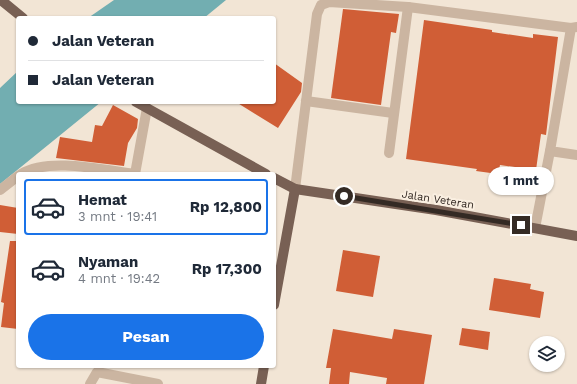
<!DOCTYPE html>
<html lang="id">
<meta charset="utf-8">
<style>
body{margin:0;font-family:"Work Sans",sans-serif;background:#f2f2f3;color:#1f2937;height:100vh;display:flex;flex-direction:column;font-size:15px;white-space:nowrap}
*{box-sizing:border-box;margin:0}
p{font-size:13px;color:#747a83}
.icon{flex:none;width:22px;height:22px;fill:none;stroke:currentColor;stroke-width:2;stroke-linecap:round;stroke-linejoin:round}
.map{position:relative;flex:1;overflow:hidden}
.panel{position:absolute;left:16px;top:172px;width:260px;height:196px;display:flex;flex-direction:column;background:#fff;border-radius:4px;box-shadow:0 1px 3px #0004}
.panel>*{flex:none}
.banner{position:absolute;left:16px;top:16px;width:260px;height:88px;border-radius:4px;box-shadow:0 1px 3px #0004;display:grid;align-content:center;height:88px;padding:0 12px;background:#fff}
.fabs{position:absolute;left:529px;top:336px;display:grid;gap:8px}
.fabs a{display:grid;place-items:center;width:36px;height:36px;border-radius:50%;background:#fff;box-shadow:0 1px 3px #0004;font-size:20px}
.end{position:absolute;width:18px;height:18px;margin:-9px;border:5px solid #342a24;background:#fff;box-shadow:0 0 0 2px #fff}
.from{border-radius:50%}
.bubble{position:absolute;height:28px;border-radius:14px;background:#fff;box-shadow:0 1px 3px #0004;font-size:13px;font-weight:700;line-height:28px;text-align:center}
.banner b{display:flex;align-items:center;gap:14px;height:38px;font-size:15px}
.banner b+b{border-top:1px solid #e0e1e3}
.banner i{width:10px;height:10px;background:#1f2937}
ul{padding:7px 0 0;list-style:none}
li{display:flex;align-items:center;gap:12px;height:56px;margin:0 8px 6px;padding:0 4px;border:2px solid transparent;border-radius:4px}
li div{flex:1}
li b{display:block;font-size:15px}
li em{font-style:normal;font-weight:700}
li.active{border-color:#1a73e8}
li>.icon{width:36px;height:36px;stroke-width:1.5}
.primary-button{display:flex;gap:8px;margin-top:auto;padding:8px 12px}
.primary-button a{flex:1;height:46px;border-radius:24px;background:#1a73e8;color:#fff;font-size:16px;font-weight:700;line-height:46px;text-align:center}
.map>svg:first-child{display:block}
.water{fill:#72aeb1}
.building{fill:#d05e36}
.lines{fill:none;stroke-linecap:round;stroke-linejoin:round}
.minor{stroke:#cbb5a1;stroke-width:10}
.major{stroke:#786054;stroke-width:10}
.route{stroke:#342a24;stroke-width:5}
.labels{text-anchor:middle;stroke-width:4;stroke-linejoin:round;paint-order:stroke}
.street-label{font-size:11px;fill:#342a24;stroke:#faefe1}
</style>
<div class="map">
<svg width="577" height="384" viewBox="0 0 577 384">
<rect width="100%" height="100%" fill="#f2e5d5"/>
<g class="water">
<polygon points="114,0 226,0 204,18 88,18"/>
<polygon points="18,71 18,102 101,102 0,184 0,88"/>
</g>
<g class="building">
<polygon points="343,9 399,14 396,33 391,32 381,105 331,98"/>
<polygon points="424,20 492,30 492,32 533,38 533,34 558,37 546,135 541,134 536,170 500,165 498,174 476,171 477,169 406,159"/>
<polygon points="274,63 302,83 301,92 278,128 236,102 274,102"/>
<polygon points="113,105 138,119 137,128 128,143 124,166 56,158 60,137 92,142 95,125 102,126"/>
<polygon points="0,205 18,208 18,234 0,232"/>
<polygon points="10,241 18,241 18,329 1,327 4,303 1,302"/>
<polygon points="343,250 380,256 373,297 336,291"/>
<polygon points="494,278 531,284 530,289 544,292 540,318 489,310"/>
<polygon points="462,328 490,332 488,350 459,345"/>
<polygon points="333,329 392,339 394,329 432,335 424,384 386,384 387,378 350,372 349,384 329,384 331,368 326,368"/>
</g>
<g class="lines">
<g class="minor">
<polyline points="577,27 571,28 550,151 577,155"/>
<polyline points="306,101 393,113"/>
<polyline points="389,153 408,7"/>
<path d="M21 174C49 157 103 170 135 174L147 108"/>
<polyline points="295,189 317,14 321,5 329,2 408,7 571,28"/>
<polyline points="0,190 18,176"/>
<polyline points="535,228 550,151"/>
<polyline points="90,384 97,372 158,384"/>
</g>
<g class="major">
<polyline points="1,0 23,18"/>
<polyline points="136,102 266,174"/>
<polyline points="274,178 295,189 436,210 577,236"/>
<polyline points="274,305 295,189"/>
<polyline points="261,384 264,366"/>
</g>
</g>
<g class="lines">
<polyline class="route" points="344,196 521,225"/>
</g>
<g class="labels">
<g class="street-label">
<text transform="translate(438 199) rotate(9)" y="4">Jalan Veteran</text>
</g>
</g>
</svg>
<div class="fabs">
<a><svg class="icon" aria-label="layers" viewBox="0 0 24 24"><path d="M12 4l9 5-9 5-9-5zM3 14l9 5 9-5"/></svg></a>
</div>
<i class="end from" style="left:344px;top:196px"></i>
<i class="end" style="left:521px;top:225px"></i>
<div class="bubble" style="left:488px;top:167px;width:66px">1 mnt</div>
<div class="banner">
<b><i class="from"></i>Jalan Veteran</b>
<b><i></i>Jalan Veteran</b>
</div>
<section class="panel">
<ul>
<li class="active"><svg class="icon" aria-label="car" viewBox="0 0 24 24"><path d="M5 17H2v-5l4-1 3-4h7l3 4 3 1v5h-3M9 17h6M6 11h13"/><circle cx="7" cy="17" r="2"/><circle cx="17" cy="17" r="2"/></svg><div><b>Hemat</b><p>3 mnt · 19:41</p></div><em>Rp 12,800</em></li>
<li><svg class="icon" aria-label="car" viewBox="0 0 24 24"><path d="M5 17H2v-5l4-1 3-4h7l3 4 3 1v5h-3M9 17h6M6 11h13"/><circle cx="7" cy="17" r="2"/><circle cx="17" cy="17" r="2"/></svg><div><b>Nyaman</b><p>4 mnt · 19:42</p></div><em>Rp 17,300</em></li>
</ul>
<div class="primary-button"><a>Pesan</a></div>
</section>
</div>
